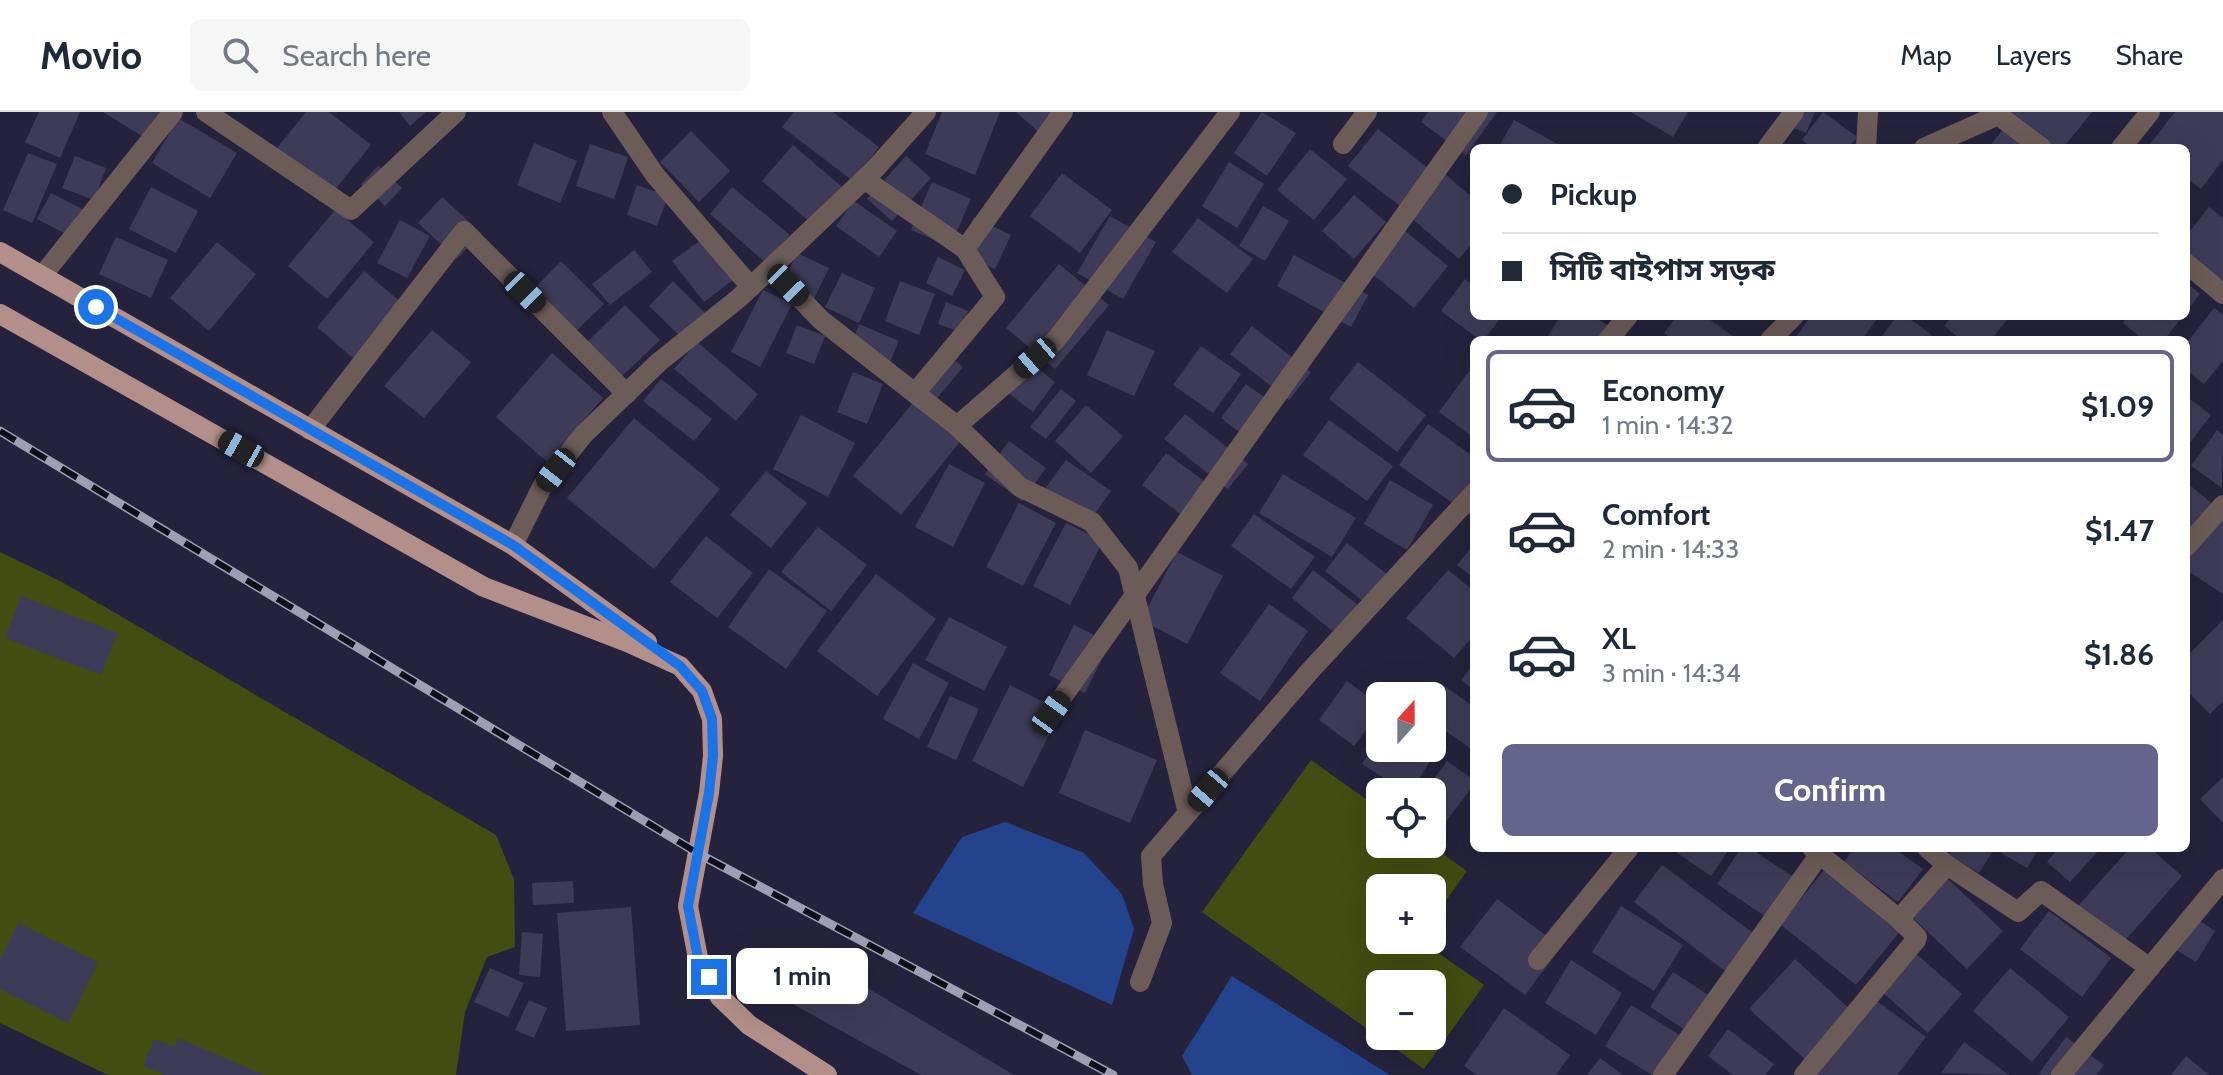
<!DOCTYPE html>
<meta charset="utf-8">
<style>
body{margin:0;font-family:Cabin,"Noto Sans Bengali",sans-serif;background:#f6f6f7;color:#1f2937;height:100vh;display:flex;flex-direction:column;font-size:30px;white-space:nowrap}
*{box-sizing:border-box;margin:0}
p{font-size:26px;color:#747a83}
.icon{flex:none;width:44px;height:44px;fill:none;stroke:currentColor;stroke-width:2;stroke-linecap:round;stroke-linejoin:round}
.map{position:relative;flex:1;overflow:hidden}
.details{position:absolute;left:1470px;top:224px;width:720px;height:516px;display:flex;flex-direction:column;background:#fff;border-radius:12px;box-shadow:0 8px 32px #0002}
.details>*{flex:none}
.hud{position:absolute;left:1470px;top:32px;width:720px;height:176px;border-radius:12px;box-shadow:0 8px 32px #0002;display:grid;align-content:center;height:176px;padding:0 32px;background:#fff}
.needle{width:52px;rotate:21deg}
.buttons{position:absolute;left:1366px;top:570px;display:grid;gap:16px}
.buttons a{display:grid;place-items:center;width:80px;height:80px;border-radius:12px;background:#fff;box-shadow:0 8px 32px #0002;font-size:40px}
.end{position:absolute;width:36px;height:36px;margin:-18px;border:10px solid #1a73e8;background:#fff;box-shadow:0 0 0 4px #fff}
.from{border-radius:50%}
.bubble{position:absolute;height:56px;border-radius:12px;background:#fff;box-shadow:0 8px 32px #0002;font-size:26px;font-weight:700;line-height:56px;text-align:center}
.car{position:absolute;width:24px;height:48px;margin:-24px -12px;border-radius:10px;box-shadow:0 0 6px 2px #0007;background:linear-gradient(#222 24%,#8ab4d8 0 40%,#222 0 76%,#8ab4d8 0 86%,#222 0)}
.hud b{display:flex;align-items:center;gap:28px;height:76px;font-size:30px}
.hud b+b{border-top:2px solid #e0e1e3}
.hud i{width:20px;height:20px;background:#1f2937}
ul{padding:14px 0 0;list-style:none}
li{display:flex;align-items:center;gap:24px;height:112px;margin:0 16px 12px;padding:0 16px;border:4px solid transparent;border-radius:12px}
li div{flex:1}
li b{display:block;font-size:30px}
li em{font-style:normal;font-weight:700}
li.on{border-color:#64648d}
li>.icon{width:72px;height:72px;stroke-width:1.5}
.cta{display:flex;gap:16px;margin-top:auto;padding:16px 32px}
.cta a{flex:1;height:92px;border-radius:12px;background:#64648d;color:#fff;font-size:32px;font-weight:700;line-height:92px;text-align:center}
header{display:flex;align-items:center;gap:48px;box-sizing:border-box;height:112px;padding:0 40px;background:#fff;border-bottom:2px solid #e0e1e3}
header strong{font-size:38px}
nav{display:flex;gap:44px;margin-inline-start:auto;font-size:28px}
.search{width:560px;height:72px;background:#f6f6f7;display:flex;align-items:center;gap:20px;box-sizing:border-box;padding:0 28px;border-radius:12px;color:#747a83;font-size:30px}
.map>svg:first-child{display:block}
.green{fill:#434d11;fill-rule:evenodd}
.water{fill:#23438c}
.building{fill:#3e3b58}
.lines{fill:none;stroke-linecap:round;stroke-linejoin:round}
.lane{stroke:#6c5c58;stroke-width:20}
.street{stroke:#6c5c58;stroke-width:20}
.primary{stroke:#b29089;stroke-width:20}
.rail-casing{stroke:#a09eb4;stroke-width:9}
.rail{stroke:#0e0d19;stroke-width:6;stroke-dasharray:18;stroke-linecap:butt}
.route{stroke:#1a73e8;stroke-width:10}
</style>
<header>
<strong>Movio</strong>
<div class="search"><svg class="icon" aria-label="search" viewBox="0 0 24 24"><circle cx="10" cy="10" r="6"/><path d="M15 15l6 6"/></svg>Search here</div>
<nav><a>Map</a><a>Layers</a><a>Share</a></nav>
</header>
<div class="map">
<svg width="2223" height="963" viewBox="0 0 2223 963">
<rect width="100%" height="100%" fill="#25223d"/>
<g class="green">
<polygon points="0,440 62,470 496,723 514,767 515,835 487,845 465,900 456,963 108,963 0,911"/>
<path d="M1311 648 1380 697V732H1429L1467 759 1432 808V776H1380V828H1420L1484 873 1424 957 1202 800ZM1380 872H1432V924H1380Z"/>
</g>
<g class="water">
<polygon points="1005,710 1084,741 1122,782 1134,817 1112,893 913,801 962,725"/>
<polygon points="1232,864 1390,963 1192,963 1182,944"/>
</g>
<g class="building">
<polygon points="39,0 80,0 60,46 25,30"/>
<polygon points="103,0 161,0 145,26"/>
<polygon points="306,0 329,0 371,33 325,90 269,46"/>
<polygon points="399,0 426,0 410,14"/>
<polygon points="794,0 833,0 879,35 853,69 782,15"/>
<polygon points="942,0 1000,0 975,63 925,42"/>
<polygon points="1016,0 1063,0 1042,23"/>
<polygon points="1262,0 1296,21 1267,64 1234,41"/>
<polygon points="1428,0 1497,0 1466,43 1421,10"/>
<polygon points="1631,0 1688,0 1673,25"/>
<polygon points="1786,0 1815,0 1806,21 1781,11"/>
<polygon points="1823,0 1857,25 1848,36 1812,36 1802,28"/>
<polygon points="2011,0 2092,0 2063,36 2055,36"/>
<polygon points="2175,0 2223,0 2223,48 2201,77 2186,66 2186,36 2147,36"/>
<polygon points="178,6 237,41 210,86 152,51"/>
<polygon points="1514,8 1565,36 1498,36"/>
<polygon points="2005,15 2030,36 1988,36"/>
<polygon points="1378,17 1429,57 1400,94 1348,54"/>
<polygon points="691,19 730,59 699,90 660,50"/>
<polygon points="534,31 577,49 560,91 517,73"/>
<polygon points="590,32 628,45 614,87 576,74"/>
<polygon points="793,33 842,75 811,111 762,69"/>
<polygon points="1310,37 1347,67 1314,108 1277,78"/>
<polygon points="28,41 57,52 32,111 3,98"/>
<polygon points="75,44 106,56 94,88 62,76"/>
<polygon points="906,44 931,66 892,109 867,87"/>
<polygon points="1229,50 1264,72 1237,116 1202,94"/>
<polygon points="378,54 402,76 385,94 361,72"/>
<polygon points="1062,61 1112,98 1080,141 1030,104"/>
<polygon points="1445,62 1474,87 1474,129 1459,147 1409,104"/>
<polygon points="932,70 971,87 950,135 911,118"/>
<polygon points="637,73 668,84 657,114 627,103"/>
<polygon points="151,75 198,99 176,141 129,117"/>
<polygon points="732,75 790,123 766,151 710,102"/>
<polygon points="51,81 84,98 70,124 37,107"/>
<polygon points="1354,83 1386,110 1354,147 1322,119"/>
<polygon points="442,85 481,121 457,147 418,111"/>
<polygon points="854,89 897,119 879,145 836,114"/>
<polygon points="1263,94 1289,109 1265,149 1239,134"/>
<polygon points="2209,95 2223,106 2223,183 2186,152 2186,124"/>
<polygon points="335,98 374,130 327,187 288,154"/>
<polygon points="1110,104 1156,130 1123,187 1077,161"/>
<polygon points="974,105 1011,123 995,157 958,140"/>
<polygon points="1198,106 1253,147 1227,181 1172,140"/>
<polygon points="400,108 430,124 407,166 377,151"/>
<polygon points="1393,109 1448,154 1414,196 1359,151"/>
<polygon points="116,125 168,148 151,186 99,162"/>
<polygon points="702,127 733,168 704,190 672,149"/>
<polygon points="217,130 256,162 209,219 170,186"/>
<polygon points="634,138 652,160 610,193 592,172"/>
<polygon points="797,141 829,156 811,193 779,178"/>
<polygon points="1294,143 1368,183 1351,215 1277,174"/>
<polygon points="938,145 965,158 952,184 926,171"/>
<polygon points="561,149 604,192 570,225 528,183"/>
<polygon points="1059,152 1109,193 1055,257 1006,216"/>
<polygon points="364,159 403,192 355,248 317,215"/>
<polygon points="842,161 875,176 859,211 825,195"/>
<polygon points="1465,167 1474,174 1474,204 1502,204 1484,228 1480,228 1441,199"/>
<polygon points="673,169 706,202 682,226 649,194"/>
<polygon points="900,169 935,182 919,223 885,209"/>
<polygon points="2186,170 2200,182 2186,200"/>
<polygon points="763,178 792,192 760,255 731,240"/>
<polygon points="946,190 968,199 960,220 938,212"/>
<polygon points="625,193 660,228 616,270 582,235"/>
<polygon points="2214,196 2223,203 2223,249 2204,272 2186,258 2186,232"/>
<polygon points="1561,204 1593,204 1630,228 1545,228"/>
<polygon points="1677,204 1705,204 1738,228 1674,228 1664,221"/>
<polygon points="1811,204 1879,204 1862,228 1794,228"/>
<polygon points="1897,204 1906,204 1932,223 1928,228 1879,228"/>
<polygon points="1952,204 2010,204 1991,228 1962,228 1944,214"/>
<polygon points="2128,204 2183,204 2164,228 2144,228 2123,211"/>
<polygon points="859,212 899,229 889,252 850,236"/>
<polygon points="797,213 825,224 814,252 786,241"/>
<polygon points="1252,214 1311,260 1289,288 1230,242"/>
<polygon points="432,218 471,250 424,306 384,274"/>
<polygon points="1107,218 1155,239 1134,284 1087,263"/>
<polygon points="697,230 758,282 736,309 674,257"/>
<polygon points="1201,234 1241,262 1213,301 1173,273"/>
<polygon points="943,239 963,255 934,290 914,274"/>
<polygon points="552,241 603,286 547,350 496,305"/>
<polygon points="1030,250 1055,270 1033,300 1007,280"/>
<polygon points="1358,250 1426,303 1397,340 1329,287"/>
<polygon points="1469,259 1474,262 1474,326 1439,300"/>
<polygon points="853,260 883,272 867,312 837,300"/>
<polygon points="661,267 712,307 694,329 643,289"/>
<polygon points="1246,272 1278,295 1252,330 1221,306"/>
<polygon points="1061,277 1076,289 1046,327 1030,315"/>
<polygon points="2186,284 2211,303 2186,336"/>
<polygon points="915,288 963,326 901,403 853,364"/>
<polygon points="1086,293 1123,324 1091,361 1055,329"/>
<polygon points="1185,302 1248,352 1228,377 1164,327"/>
<polygon points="801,303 855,331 828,385 773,357"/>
<polygon points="634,306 720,377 654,457 567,386"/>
<polygon points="1329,308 1393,354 1367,389 1303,343"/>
<polygon points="1428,312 1474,345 1474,401 1472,405 1399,353"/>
<polygon points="2217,318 2223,323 2222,376 2191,354"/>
<polygon points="1009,329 1046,356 1022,389 985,362"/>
<polygon points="1166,341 1219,380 1195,413 1142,373"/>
<polygon points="1066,348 1111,379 1086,414 1041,382"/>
<polygon points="949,352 985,371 953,435 915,415"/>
<polygon points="766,359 807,391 771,436 730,403"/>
<polygon points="1283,362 1356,406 1332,445 1259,401"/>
<polygon points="1390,368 1433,393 1407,438 1364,412"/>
<polygon points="2186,370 2215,394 2186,429"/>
<polygon points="1019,391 1056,411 1023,474 986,455"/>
<polygon points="1254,402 1315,445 1291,477 1231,434"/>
<polygon points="2213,403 2223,409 2223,482 2186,458 2186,444"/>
<polygon points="1066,411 1103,429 1070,493 1033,474"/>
<polygon points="818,415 867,453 831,499 781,460"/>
<polygon points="706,424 753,461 717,506 670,470"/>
<polygon points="1347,431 1397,470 1374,498 1325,459"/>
<polygon points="1474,432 1474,466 1457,453"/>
<polygon points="1177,440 1223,464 1187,532 1141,508"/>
<polygon points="769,457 827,499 786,557 728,515"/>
<polygon points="1313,458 1363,497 1341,526 1292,486"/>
<polygon points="1448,458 1474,479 1474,523 1454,546 1406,506"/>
<polygon points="876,462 936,507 877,584 817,539"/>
<polygon points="21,484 117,521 101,563 5,526"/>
<polygon points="1269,492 1308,519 1260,589 1220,561"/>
<polygon points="949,505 1007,535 984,579 925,548"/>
<polygon points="2223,508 2223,589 2210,602 2186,578 2186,545"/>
<polygon points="1074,513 1110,531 1085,581 1049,563"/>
<polygon points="913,551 949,571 919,627 883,607"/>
<polygon points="1474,551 1474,578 1461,568"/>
<polygon points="1347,569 1380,593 1380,599 1354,634 1319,608"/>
<polygon points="1010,573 1061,599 1023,675 972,649"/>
<polygon points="1443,573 1474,595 1474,632 1471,637 1432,609 1432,588"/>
<polygon points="950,584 979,597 956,648 927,635"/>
<polygon points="1085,618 1157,648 1130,711 1059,681"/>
<polygon points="1380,623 1380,636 1423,636 1434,643 1411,680 1406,680 1362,652"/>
<polygon points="1447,649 1474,668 1474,673 1440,717 1432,711 1432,680 1424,680"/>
<polygon points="2223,665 2223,711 2200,687"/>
<polygon points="1670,736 1730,736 1711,764"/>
<polygon points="1741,736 1750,736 1799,769 1772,809 1717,772"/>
<polygon points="1854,736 1894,736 1923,757 1898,790 1844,750"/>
<polygon points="1953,736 1995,736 1979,761 1949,743"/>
<polygon points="2004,736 2039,736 2027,756 2001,741"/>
<polygon points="2059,736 2101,736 2070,770 2047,750"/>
<polygon points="2130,736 2150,736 2182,764 2122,832 2078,794"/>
<polygon points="1662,753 1753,821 1725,859 1634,790"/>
<polygon points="1826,756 1902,817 1856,873 1780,812"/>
<polygon points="1948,767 2003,819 1967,857 1912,805"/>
<polygon points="573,769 574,791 533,793 532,771"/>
<polygon points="1497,787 1561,835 1525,883 1460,835"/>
<polygon points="1621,794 1683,833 1654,879 1592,840"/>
<polygon points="631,795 640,913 566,919 557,801"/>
<polygon points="2049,799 2111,846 2082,885 2020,837"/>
<polygon points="2191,803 2215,819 2196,850 2171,835"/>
<polygon points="18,811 98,850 68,911 0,877 0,847"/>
<polygon points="522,820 543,822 540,865 519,863"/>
<polygon points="1913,839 1962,882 1928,921 1879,877"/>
<polygon points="812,843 1014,963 921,963 791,891"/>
<polygon points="1795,847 1852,899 1807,949 1749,897"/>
<polygon points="1571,848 1622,881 1596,923 1545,891"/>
<polygon points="490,856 524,871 508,905 474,890"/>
<polygon points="2010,856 2069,905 2032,950 1973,899"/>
<polygon points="1673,860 1719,890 1696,925 1650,895"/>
<polygon points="1874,887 1926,925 1897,963 1817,963"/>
<polygon points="529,888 547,896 534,926 515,918"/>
<polygon points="1631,893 1683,925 1659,963 1652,963 1605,934"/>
<polygon points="1504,896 1570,943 1556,963 1477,963 1464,954"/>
<polygon points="1728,917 1774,952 1765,963 1733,963 1708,944"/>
<polygon points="2066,925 2104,953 2096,963 2042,963 2039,961"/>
<polygon points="178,926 264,963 164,963 143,954 154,927 175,935"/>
<polygon points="1964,930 2009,963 1941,961"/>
<polygon points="2186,944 2209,963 2171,963"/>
<polygon points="1600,946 1623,963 1587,963"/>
</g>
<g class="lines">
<polyline class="lane" points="957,314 1055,229 1230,0"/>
<g class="street">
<polyline points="206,0 351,98 456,0"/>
<polyline points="612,0 655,63 751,175"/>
<polyline points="1343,32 1367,0"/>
<polyline points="1767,36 1794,0"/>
<polyline points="1866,36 1868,0"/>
<polyline points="1924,36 1998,3 2042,36"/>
<polyline points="2121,36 2150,0"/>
<polyline points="864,67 965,137 1063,0"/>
<polyline points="2186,151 2223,182"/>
<polyline points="771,156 821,208 957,314 1020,375 1092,410 1128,456 1188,701"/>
<polyline points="42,164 173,0"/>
<polyline points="1608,228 1628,204"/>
<polyline points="1770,228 1794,204"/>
<polyline points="915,281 995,185 965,137"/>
<polyline points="310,318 464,119 627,282"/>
<polyline points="513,433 542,375 583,323 659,250 739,186 874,58 926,0"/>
<polyline points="2186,435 2223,393"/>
<polyline points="1051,601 1478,0"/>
<polyline points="1812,736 1899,807"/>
<polyline points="1927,736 1947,753"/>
<polyline points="1538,848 1629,736"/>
<polyline points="1140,870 1162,811 1153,772 1151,744 1309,560 1474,381"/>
<polyline points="1663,963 1824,736"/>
<polyline points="1804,963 1916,828 1917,825 1899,807 1947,753 2018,800 2041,779 2150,856"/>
<polyline points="2061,963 2223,767"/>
</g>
<g class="primary">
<polyline points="0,140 513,433 647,530"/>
<polyline points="0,202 484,475 627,530 680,554 702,579 712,607 713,644 709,681 688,794 698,846 720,885 749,913 827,963"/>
</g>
<defs>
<polyline id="rail" points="0,319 699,742 1113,963"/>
</defs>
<use href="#rail" class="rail-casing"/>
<use href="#rail" class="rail"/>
</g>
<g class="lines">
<polyline class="route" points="96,195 513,433 680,554 702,579 712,607 713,644 709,681 688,794 698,846 709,865"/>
</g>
</svg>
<div class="buttons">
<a><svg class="needle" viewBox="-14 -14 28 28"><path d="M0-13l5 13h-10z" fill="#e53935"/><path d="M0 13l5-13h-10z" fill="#747a83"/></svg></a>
<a><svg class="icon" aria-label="locate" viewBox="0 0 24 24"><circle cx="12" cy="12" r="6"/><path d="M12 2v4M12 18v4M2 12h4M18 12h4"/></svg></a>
<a>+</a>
<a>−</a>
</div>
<i class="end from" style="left:96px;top:195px"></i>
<i class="end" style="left:709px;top:865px"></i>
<div class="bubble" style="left:736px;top:836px;width:132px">1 min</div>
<i class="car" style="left:788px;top:173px;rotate:136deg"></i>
<i class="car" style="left:525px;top:180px;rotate:135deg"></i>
<i class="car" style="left:1035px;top:246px;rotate:229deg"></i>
<i class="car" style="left:241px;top:337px;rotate:299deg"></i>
<i class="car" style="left:556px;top:358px;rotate:218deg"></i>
<i class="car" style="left:1051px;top:601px;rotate:36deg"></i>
<i class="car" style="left:1208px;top:678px;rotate:221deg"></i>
<div class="hud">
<b><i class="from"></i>Pickup</b>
<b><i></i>সিটি বাইপাস সড়ক</b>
</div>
<section class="details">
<ul>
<li class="on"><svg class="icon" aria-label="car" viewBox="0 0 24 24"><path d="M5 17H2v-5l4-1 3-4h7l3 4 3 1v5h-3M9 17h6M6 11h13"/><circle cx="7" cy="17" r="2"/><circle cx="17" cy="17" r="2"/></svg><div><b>Economy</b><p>1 min · 14:32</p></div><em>$1.09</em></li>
<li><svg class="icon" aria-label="car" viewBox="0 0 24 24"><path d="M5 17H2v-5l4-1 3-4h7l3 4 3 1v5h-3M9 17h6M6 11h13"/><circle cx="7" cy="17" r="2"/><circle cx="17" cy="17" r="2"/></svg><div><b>Comfort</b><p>2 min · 14:33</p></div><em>$1.47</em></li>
<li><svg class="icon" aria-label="car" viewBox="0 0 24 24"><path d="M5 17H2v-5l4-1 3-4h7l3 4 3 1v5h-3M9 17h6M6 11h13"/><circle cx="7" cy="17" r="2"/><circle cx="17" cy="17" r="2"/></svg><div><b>XL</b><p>3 min · 14:34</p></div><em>$1.86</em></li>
</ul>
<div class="cta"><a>Confirm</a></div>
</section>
</div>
